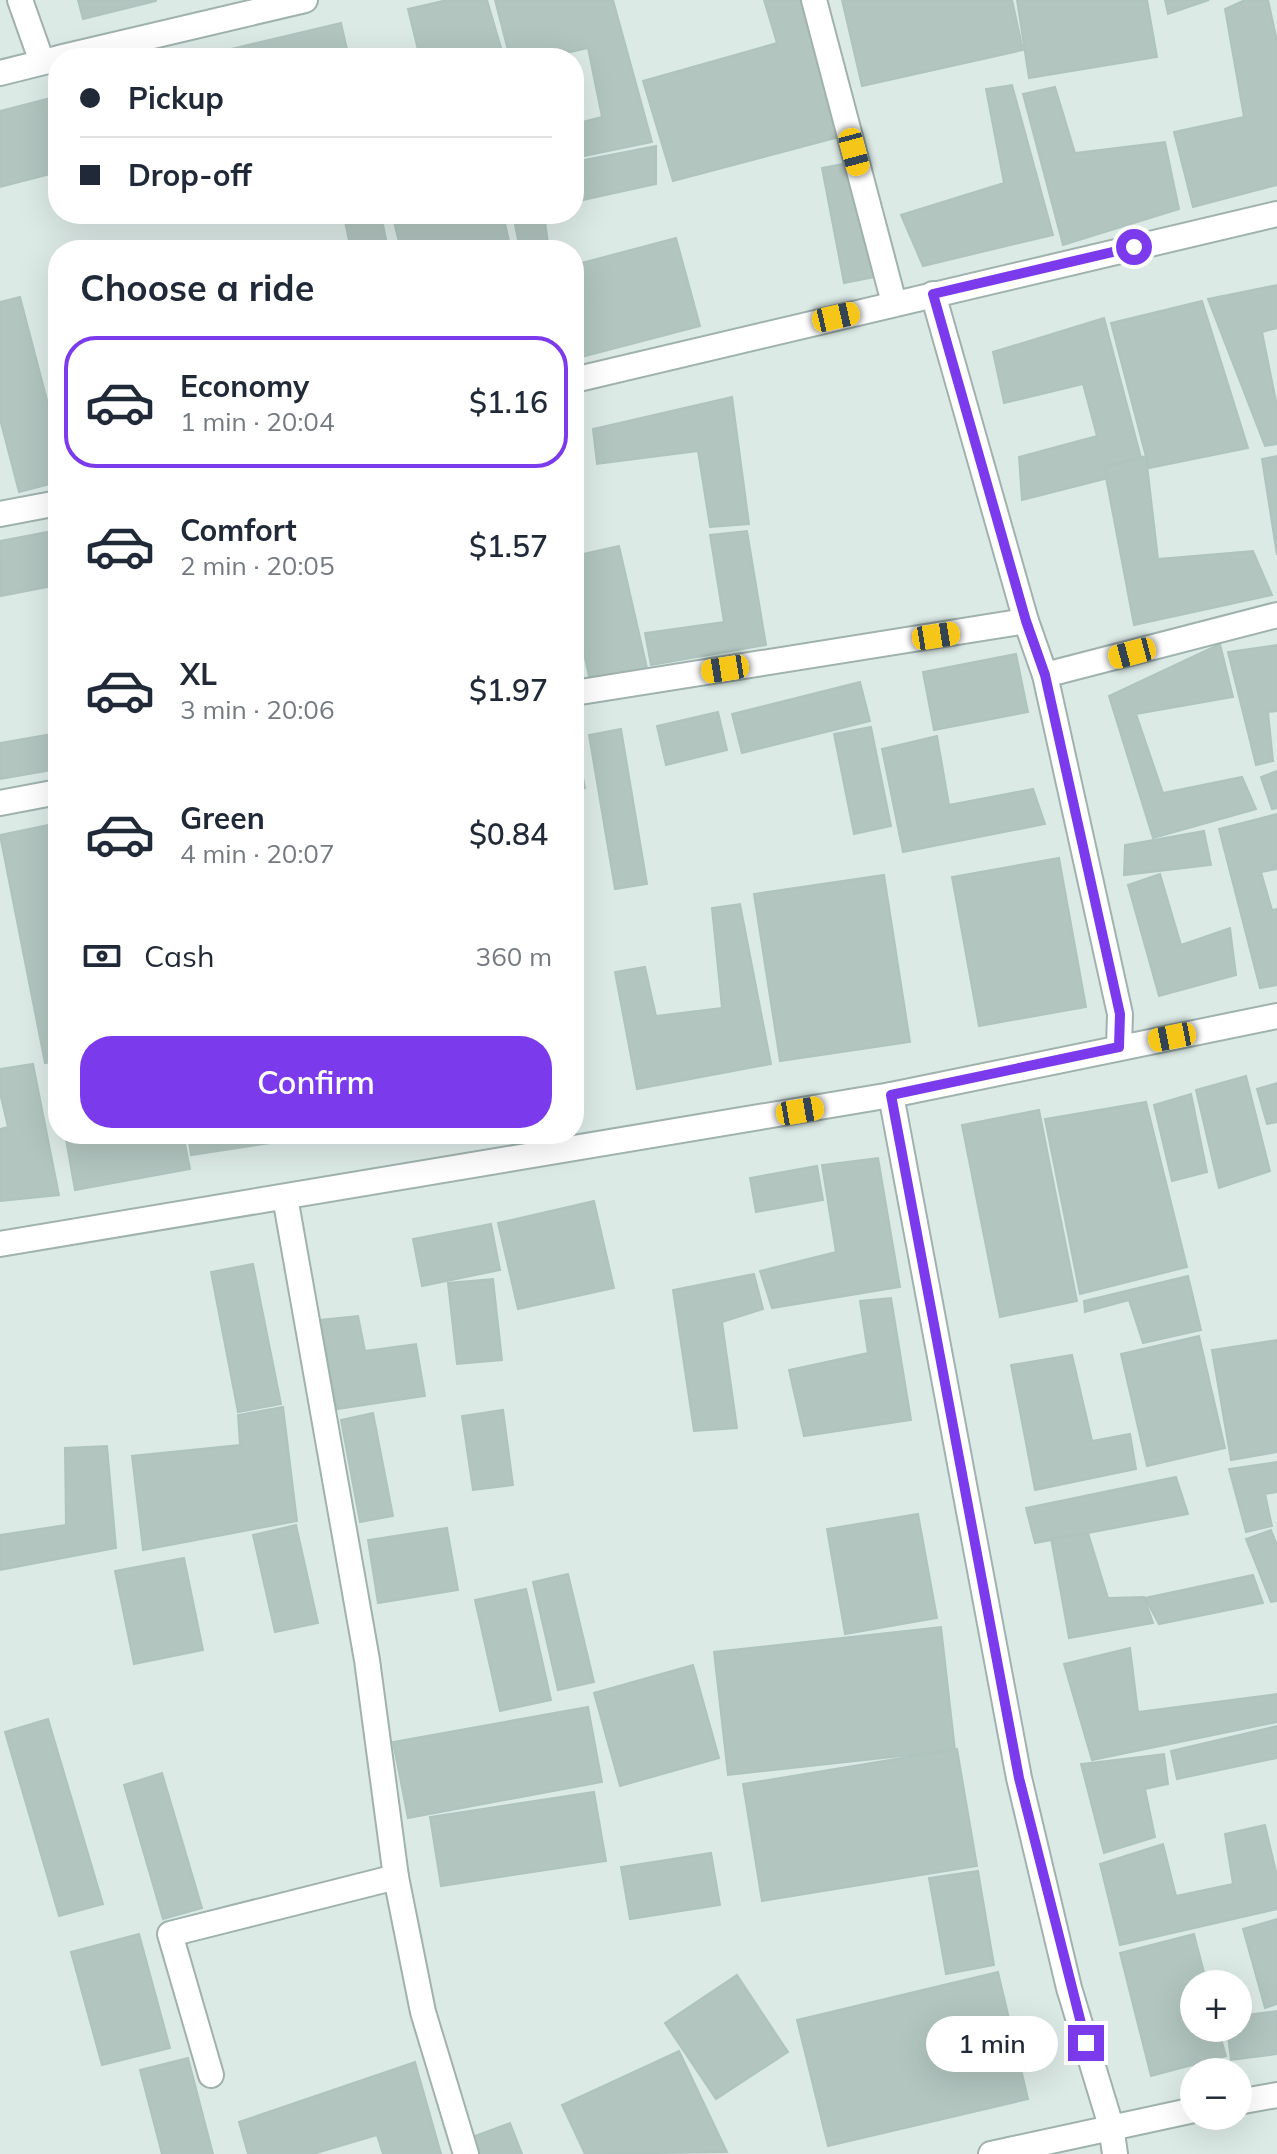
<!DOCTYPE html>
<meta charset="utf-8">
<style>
body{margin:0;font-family:Mulish,sans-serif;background:#f2f2f3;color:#1f2937;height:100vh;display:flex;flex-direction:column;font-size:30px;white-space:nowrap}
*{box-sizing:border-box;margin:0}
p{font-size:26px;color:#747a83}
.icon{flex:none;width:44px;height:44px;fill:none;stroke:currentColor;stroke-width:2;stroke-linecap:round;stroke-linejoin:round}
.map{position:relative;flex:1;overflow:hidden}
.details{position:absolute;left:48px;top:240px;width:536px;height:904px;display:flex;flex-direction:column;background:#fff;border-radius:32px;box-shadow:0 8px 32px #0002}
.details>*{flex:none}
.hud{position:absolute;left:48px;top:48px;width:536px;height:176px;border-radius:32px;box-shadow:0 8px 32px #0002;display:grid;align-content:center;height:176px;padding:0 32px;background:#fff}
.tools{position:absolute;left:1180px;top:1970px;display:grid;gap:16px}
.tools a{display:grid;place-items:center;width:72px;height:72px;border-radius:50%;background:#fff;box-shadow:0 8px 32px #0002;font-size:40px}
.end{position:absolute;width:36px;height:36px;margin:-18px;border:10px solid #7c3aed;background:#fff;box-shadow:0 0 0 4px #fff}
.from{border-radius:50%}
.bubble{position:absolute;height:56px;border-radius:28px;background:#fff;box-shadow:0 8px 32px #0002;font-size:26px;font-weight:600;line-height:56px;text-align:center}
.car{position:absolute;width:24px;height:48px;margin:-24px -12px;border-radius:10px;box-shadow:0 0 6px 2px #0007;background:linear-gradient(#f5c518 24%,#345 0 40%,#f5c518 0 76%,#345 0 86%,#f5c518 0)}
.hud b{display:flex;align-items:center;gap:28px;height:76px;font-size:30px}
.hud b+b{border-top:2px solid #e0e1e3}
.hud i{width:20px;height:20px;background:#1f2937}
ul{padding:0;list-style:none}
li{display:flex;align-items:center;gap:24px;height:132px;margin:0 16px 12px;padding:0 16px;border:4px solid transparent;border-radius:32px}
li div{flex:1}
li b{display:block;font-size:30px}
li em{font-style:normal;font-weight:600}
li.current{border-color:#7c3aed}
li>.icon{width:72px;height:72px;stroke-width:1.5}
h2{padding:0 32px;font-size:36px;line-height:96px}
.pay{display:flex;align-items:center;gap:20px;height:88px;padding:0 32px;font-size:30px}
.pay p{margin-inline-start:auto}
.button{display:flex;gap:16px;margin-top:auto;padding:16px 32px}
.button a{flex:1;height:92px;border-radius:32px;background:#7c3aed;color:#fff;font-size:32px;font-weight:600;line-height:92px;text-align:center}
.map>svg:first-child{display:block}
.building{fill:#b2c5bf;stroke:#afc4be;stroke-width:2}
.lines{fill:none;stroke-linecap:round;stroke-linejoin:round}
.street-casing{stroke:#9fb2ae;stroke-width:28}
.street{stroke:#fff;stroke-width:24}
.route{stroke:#7c3aed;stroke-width:10}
</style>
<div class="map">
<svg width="1277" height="2154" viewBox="0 0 1277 2154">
<rect width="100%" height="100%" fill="#dceae6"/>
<g class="building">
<polygon points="78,0 156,0 156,1 83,19"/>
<polygon points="447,0 487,0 504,58 420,58 408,9"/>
<polygon points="495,0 613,0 652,142 574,158 574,124 602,117 588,48 544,58 510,58"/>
<polygon points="764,0 802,0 839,137 673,181 643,81 777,43"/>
<polygon points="842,0 1012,0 1023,50 862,86"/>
<polygon points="1017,0 1147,0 1157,57 1029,78"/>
<polygon points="1165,0 1209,0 1168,14"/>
<polygon points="1245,0 1268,0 1277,41 1277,185 1193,207 1174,132 1244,117 1225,9"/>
<polygon points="341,23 349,58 207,58 206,55"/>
<polygon points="1012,85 1053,235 923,266 901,215 1004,183 986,89"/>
<polygon points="1055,87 1075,153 1165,142 1179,209 1063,245 1023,94"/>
<polygon points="58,96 58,172 0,187 0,111"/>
<polygon points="656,146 656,184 574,202 574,162"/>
<polygon points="858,161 880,276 844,283 822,168"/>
<polygon points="359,214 381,214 388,250 351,250 344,217"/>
<polygon points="392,214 503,214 511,250 401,250"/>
<polygon points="513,214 544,214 549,250 520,250"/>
<polygon points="676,238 700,326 574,359 574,265"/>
<polygon points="1277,285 1277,328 1262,332 1277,406 1277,444 1265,446 1208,299"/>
<polygon points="20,297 48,404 58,402 58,482 19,492 0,419 0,302"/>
<polygon points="1202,301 1248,448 1149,468 1111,323"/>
<polygon points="1104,318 1144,469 1022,500 1019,457 1097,436 1083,384 1004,403 993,352"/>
<polygon points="732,397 749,524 710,527 698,451 597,464 593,429"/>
<polygon points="1146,456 1158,559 1253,551 1272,595 1134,625 1104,467"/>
<polygon points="1277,456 1277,555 1262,459"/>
<polygon points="58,530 58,585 1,596 0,541"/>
<polygon points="747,531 766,645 651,665 645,633 724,622 710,535"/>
<polygon points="619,546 647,668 590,681 574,607 574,556"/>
<polygon points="1220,644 1233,697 1136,714 1163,793 1242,777 1256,809 1153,838 1109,696"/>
<polygon points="1277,645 1277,711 1268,712 1273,761 1256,765 1228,652"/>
<polygon points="1016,654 1028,712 934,730 923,672"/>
<polygon points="860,682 870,721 742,753 732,714"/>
<polygon points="718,712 727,750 666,765 657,726"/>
<polygon points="871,727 891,826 854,834 834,734"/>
<polygon points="621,729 647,884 615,889 589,735"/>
<polygon points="574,732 585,788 574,789"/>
<polygon points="58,733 58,769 0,779 0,743"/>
<polygon points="937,736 949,805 1033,789 1045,824 903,852 882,749"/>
<polygon points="1277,771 1277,808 1272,809 1261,777"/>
<polygon points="1277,814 1277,869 1261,872 1272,910 1277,909 1277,985 1260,988 1219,829"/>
<polygon points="58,823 58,1061 45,1063 0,835"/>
<polygon points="1204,831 1211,865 1124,875 1125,845"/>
<polygon points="1059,858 1086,1007 979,1026 952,877"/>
<polygon points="1160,874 1181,945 1230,928 1236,975 1159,996 1128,885"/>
<polygon points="884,875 910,1042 780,1061 754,894"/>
<polygon points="740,904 771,1064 637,1089 615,972 645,967 656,1016 722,1008 712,908"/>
<polygon points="33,1064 59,1195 0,1201 0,1129 8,1127 0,1093 0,1069"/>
<polygon points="1246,1076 1270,1171 1219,1188 1196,1090"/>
<polygon points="1277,1083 1277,1122 1267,1124 1257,1089"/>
<polygon points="1191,1094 1207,1172 1172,1181 1154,1105"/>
<polygon points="1146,1102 1187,1267 1080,1294 1045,1119"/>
<polygon points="1039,1110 1077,1301 1000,1317 962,1125"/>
<polygon points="65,1134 183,1134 190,1169 75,1190"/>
<polygon points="188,1134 330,1134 191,1155"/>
<polygon points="878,1158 900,1287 772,1308 760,1271 836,1252 822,1165"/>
<polygon points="817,1166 823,1200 756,1212 750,1178"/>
<polygon points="594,1201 614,1288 518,1309 498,1223"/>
<polygon points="491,1224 500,1270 422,1286 413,1239"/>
<polygon points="253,1264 281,1404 238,1412 211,1272"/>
<polygon points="754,1274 763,1309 722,1322 737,1428 694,1431 673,1290"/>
<polygon points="1188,1276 1201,1330 1143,1343 1129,1300 1085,1312 1084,1301"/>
<polygon points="493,1279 502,1360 457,1364 448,1283"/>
<polygon points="891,1298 911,1420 804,1436 789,1370 868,1353 860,1301"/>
<polygon points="358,1316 365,1351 416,1344 425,1396 337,1409 320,1320"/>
<polygon points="1199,1336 1225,1448 1147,1466 1121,1354"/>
<polygon points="1277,1340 1277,1452 1231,1460 1212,1350"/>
<polygon points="1072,1355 1092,1441 1130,1434 1136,1469 1035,1490 1011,1365"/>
<polygon points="283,1407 297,1521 143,1550 132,1456 240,1445 238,1415"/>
<polygon points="503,1410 513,1485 473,1490 462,1416"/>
<polygon points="373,1413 393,1516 360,1522 341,1420"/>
<polygon points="107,1446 116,1548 0,1570 0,1535 66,1525 65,1448"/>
<polygon points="1277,1462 1277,1492 1265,1494 1272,1526 1246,1532 1229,1469"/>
<polygon points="1176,1477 1188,1514 1035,1543 1026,1508"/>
<polygon points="918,1514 937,1618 845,1634 827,1529"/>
<polygon points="296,1525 318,1623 275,1632 253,1535"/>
<polygon points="447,1528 458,1590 378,1603 368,1540"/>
<polygon points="1271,1530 1277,1545 1277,1601 1271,1602 1246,1539"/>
<polygon points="1088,1533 1108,1598 1144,1597 1153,1623 1069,1638 1051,1538"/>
<polygon points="184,1558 203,1650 134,1664 115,1571"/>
<polygon points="568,1574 594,1682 558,1690 533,1582"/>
<polygon points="1253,1575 1263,1603 1159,1624 1145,1598"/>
<polygon points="526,1589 551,1700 500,1711 475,1600"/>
<polygon points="941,1627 955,1750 728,1775 714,1652"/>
<polygon points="1130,1648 1138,1712 1277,1694 1277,1722 1092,1760 1064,1664"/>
<polygon points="693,1665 719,1758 620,1786 594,1693"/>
<polygon points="588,1707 602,1782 408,1818 393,1742"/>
<polygon points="48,1719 103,1904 59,1916 5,1732"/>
<polygon points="1277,1726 1277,1758 1177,1779 1171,1751"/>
<polygon points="957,1749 977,1866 762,1901 743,1784"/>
<polygon points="1164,1754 1168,1784 1145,1789 1155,1837 1104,1853 1081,1764"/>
<polygon points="162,1773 202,1908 163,1919 124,1785"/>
<polygon points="594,1792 606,1861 441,1886 430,1817"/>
<polygon points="1265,1825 1277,1876 1277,1909 1120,1945 1100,1864 1163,1844 1176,1896 1233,1884 1225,1834"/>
<polygon points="711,1853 720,1905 630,1919 621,1867"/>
<polygon points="978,1871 994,1965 946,1974 929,1878"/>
<polygon points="1277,1919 1277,2004 1265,2008 1243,1929"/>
<polygon points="139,1934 170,2048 102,2065 71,1952"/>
<polygon points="1194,1934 1207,1984 1194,1984 1194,2028 1218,2028 1226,2056 1151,2076 1120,1953"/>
<polygon points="998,1972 1028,2099 828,2146 797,2020"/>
<polygon points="737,1975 788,2052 716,2099 665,2023"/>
<polygon points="1277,2011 1277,2054 1231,2060 1227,2028 1238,2028 1238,2016"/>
<polygon points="679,2051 727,2152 585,2154 562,2105"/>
<polygon points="188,2058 213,2154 162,2154 140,2070"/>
<polygon points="415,2062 441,2154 383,2154 377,2135 313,2154 248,2154 239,2122"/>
<polygon points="510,2123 522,2154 479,2154 472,2137"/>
</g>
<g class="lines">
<defs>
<g id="street">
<polyline points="20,0 42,62"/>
<polyline points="814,0 894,303"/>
<polyline points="59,58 305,0"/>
<polyline points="0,73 56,59"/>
<polyline points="933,294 1026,621 1045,675 1120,1014 1119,1047"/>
<polyline points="574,380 1277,214"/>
<polyline points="0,514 58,503"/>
<polyline points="1045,675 1277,615"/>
<polyline points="574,693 1026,621"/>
<polyline points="0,803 58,792"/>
<polyline points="285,1197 367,1660 396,1877 423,2012 466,2154"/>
<polyline points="0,1244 891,1095"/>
<polyline points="211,2075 170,1934 396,1877"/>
<polyline points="1238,2102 1277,2095"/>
<polyline points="991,2154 1194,2110"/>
<polyline points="1115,2154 1111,2126 1069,1988 1019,1778 891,1095 1277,1016"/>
</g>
</defs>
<use href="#street" class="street-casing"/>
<use href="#street" class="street"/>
</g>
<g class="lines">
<polyline class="route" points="1086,2043 1019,1778 891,1095 1119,1047 1120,1014 1045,675 1026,621 933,294 1134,247"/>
</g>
</svg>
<div class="tools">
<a>+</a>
<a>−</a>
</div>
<i class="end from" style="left:1134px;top:247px"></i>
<i class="end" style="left:1086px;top:2043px"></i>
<div class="bubble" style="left:926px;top:2016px;width:132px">1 min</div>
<i class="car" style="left:854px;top:152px;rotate:165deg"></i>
<i class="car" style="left:836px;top:317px;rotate:77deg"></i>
<i class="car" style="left:936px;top:636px;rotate:81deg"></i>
<i class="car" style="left:1132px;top:653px;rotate:255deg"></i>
<i class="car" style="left:725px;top:669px;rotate:261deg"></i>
<i class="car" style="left:1172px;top:1037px;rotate:259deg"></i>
<i class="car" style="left:800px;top:1111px;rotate:80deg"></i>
<div class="hud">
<b><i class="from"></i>Pickup</b>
<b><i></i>Drop-off</b>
</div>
<section class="details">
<h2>Choose a ride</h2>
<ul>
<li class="current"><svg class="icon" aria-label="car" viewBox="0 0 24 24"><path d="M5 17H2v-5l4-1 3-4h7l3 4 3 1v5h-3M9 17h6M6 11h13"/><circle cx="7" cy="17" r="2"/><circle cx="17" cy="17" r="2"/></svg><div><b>Economy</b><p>1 min · 20:04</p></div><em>$1.16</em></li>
<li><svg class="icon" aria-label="car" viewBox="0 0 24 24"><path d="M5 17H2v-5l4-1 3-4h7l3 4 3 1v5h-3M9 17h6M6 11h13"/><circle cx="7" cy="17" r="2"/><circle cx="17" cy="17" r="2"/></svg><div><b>Comfort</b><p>2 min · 20:05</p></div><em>$1.57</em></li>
<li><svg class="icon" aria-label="car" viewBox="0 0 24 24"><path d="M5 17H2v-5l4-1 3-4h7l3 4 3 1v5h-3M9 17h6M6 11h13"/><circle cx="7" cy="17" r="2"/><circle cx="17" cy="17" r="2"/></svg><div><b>XL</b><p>3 min · 20:06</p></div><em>$1.97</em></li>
<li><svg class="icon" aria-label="car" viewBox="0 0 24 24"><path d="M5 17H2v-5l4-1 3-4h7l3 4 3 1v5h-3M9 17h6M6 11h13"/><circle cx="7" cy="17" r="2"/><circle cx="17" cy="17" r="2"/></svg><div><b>Green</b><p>4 min · 20:07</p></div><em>$0.84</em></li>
</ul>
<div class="pay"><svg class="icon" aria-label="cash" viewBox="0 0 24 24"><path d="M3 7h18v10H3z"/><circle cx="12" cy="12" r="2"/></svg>Cash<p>360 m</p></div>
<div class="button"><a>Confirm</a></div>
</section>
</div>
